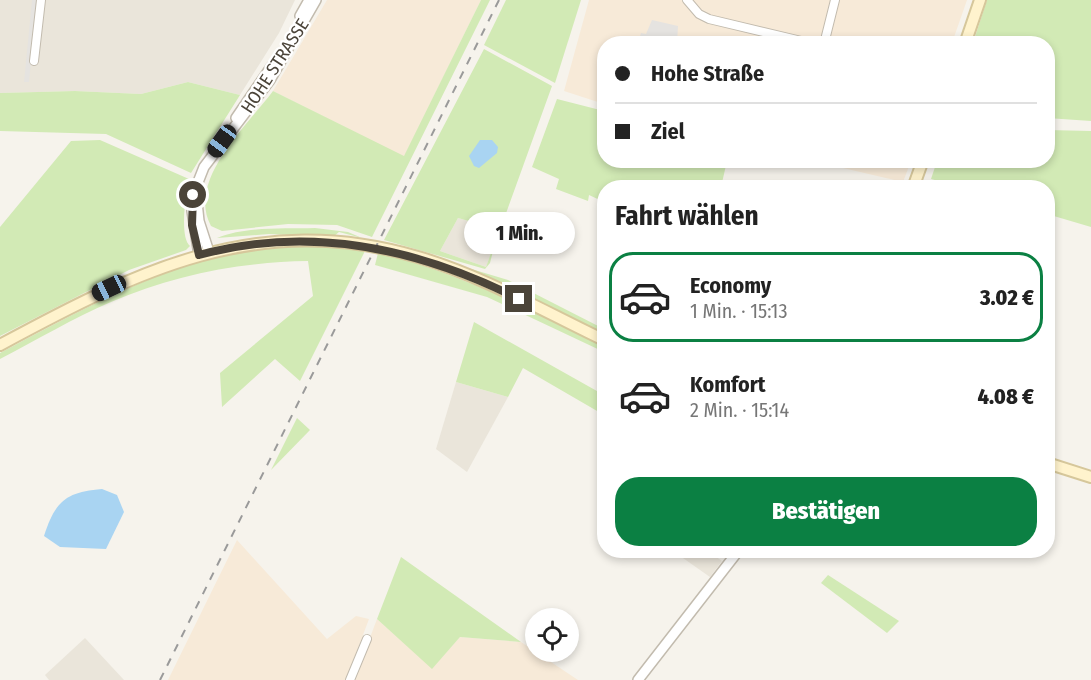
<!DOCTYPE html>
<html lang="de">
<meta charset="utf-8">
<style>
body{margin:0;font-family:"Fira Sans Condensed",sans-serif;background:#f2f2f2;color:#222;height:100vh;display:flex;flex-direction:column;font-size:22px;white-space:nowrap}
*{box-sizing:border-box;margin:0}
p{font-size:20px;color:#767676}
.icon{flex:none;width:33px;height:33px;fill:none;stroke:currentColor;stroke-width:2;stroke-linecap:round;stroke-linejoin:round}
.map{position:relative;flex:1;overflow:hidden}
.side{position:absolute;left:597px;top:180px;width:458px;height:378px;display:flex;flex-direction:column;background:#fff;border-radius:24px;box-shadow:0 3px 9px #0003}
.side>*{flex:none}
.top-card{position:absolute;left:597px;top:36px;width:458px;height:132px;border-radius:24px;box-shadow:0 3px 9px #0003;display:grid;align-content:center;height:132px;padding:0 18px;background:#fff}
.controls{position:absolute;left:525px;top:608px;display:grid;gap:12px}
.controls a{display:grid;place-items:center;width:54px;height:54px;border-radius:50%;background:#fff;box-shadow:0 3px 9px #0003;font-size:30px}
.end{position:absolute;width:27px;height:27px;margin:-14px;border:8px solid #4b4439;background:#fff;box-shadow:0 0 0 3px #fff}
.from{border-radius:50%}
.bubble{position:absolute;height:42px;border-radius:21px;background:#fff;box-shadow:0 3px 9px #0003;font-size:20px;font-weight:800;line-height:42px;text-align:center}
.car{position:absolute;width:18px;height:36px;margin:-18px -9px;border-radius:8px;box-shadow:0 0 4px 2px #0007;background:linear-gradient(#222 24%,#8ab4d8 0 40%,#222 0 76%,#8ab4d8 0 86%,#222 0)}
.top-card b{display:flex;align-items:center;gap:21px;height:57px;font-size:22px}
.top-card b+b{border-top:2px solid #e0e0e0}
.top-card i{width:15px;height:15px;background:#222}
ul{padding:0;list-style:none}
li{display:flex;align-items:center;gap:18px;height:90px;margin:0 12px 9px;padding:0 6px;border:3px solid transparent;border-radius:24px}
li div{flex:1}
li b{display:block;font-size:22px}
li em{font-style:normal;font-weight:800}
li.selected{border-color:#0b8043}
li>.icon{width:54px;height:54px;stroke-width:1.5}
h2{padding:0 18px;font-size:27px;line-height:72px}
.button{display:flex;gap:12px;margin-top:auto;padding:12px 18px}
.button a{flex:1;height:69px;border-radius:24px;background:#0b8043;color:#fff;font-size:24px;font-weight:800;line-height:69px;text-align:center}
.map>svg:first-child{display:block}
.residential{fill:#eae5da}
.commercial{fill:#f7ead8}
.green{fill:#d2eab5}
.parking{fill:#e5e3e0}
.water{fill:#a9d4f2}
.lines{fill:none;stroke-linecap:round;stroke-linejoin:round}
.minor-casing{stroke:#c2bbae;stroke-width:10}
.tertiary-casing{stroke:#c2bbae;stroke-width:12}
.secondary-casing{stroke:#d6c79b;stroke-width:14}
.minor{stroke:#fff;stroke-width:8}
.tertiary{stroke:#fff;stroke-width:9}
.secondary{stroke:#fff3cd;stroke-width:10}
.rail{stroke:#9a9a9a;stroke-width:2;stroke-dasharray:8 8;stroke-linecap:butt}
.route{stroke:#4b4439;stroke-width:8}
.labels{text-anchor:middle;stroke-width:4.5;stroke-linejoin:round;paint-order:stroke}
.street-label{font-size:18px;fill:#4b4439;stroke:#fff}
</style>
<div class="map">
<svg width="1091" height="680" viewBox="0 0 1091 680">
<rect width="100%" height="100%" fill="#f6f3ec"/>
<g class="residential">
<polygon points="0,0 295,0 279,33 240,95 188,82 141,94 75,91 0,93"/>
<polygon points="458,218 500,230 486,267 440,251"/>
<polygon points="456,382 508,397 467,472 436,449"/>
<polygon points="673,551 708,551 722,561 710,577"/>
<polygon points="85,638 124,680 49,680 45,675"/>
</g>
<g class="commercial">
<polygon points="327,0 481,0 404,157 273,91"/>
<polygon points="589,0 967,0 952,43 604,44 604,104 564,91"/>
<polygon points="813,161 911,161 903,182"/>
<polygon points="237,540 327,639 356,616 369,619 346,680 168,680"/>
<polygon points="377,619 432,668 460,637 521,642 578,680 354,680"/>
</g>
<g class="green">
<path d="M481 0H490L372 237 337 225 288 224 222 231 211 226C186 180 248 125 273 91L404 156Z"/>
<polygon points="506,0 581,0 555,83 484,45"/>
<polygon points="987,0 1091,0 1091,121 1047,118 1047,44 973,43"/>
<polygon points="484,49 552,86 500,230 458,218 440,251 486,267 496,239 490,263 485,269 384,240"/>
<polygon points="188,82 240,95 191,173 106,134 0,131 0,93 75,91 141,94"/>
<polygon points="557,99 604,111 604,160 727,161 721,187 604,188 604,202 589,195 588,201 556,189 559,179 532,167"/>
<polygon points="1047,130 1091,131 1091,227 1047,214 1047,188 961,187 931,179 937,161 1047,160"/>
<path d="M100 140 189 179C186 192 179 237 190 246L186 250 129 270 0 336V227L71 141Z"/>
<path d="M315 228 348 232 362 238 339 232 333 237 269 234 217 238C247 226 284 229 315 228Z"/>
<path d="M320 246 365 251 300 381 275 359 222 407 220 373 313 296 308 261C240 262 173 275 111 302 73 318 37 340 0 359V353C81 310 163 264 255 249 276 246 298 247 320 246Z"/>
<path d="M378 253C459 272 530 310 604 346V352L487 297 375 265Z"/>
<polygon points="468,268 508,280 604,329 604,335"/>
<polygon points="474,322 604,395 604,415 523,368 508,397 456,382"/>
<polygon points="297,418 310,430 271,470"/>
<polygon points="401,557 521,642 460,637 432,669 377,619"/>
<polygon points="828,575 899,621 887,633 821,583"/>
</g>
<g class="parking">
<polygon points="32,0 37,0 29,82 24,82"/>
<polygon points="652,20 678,26 677,43 638,43 641,33 646,34"/>
</g>
<g class="water">
<polygon points="480,140 492,140 498,147 497,153 479,168 474,166 469,156"/>
<path d="M102 489 117 495 124 512 106 549 60 547 44 536C55 502 65 492 102 489Z"/>
</g>
<g class="lines">
<defs>
<g id="minor">
<polyline points="687,0 699,14 709,19 814,44"/>
<polyline points="824,44 835,0"/>
<polyline points="34,61 41,0"/>
<polyline points="350,680 367,639"/>
</g>
<g id="tertiary">
<polyline points="300,16 309,0"/>
<polyline points="236,118 271,67"/>
<polyline points="197,202 199,221 209,252"/>
<polyline points="199,255 192,211 193,195 204,167 270,80 316,0"/>
<polyline points="638,680 739,550"/>
</g>
<g id="secondary">
<polyline points="965,44 980,0"/>
<polyline points="913,188 923,160"/>
<path d="M0 345C137 271 258 210 418 257 483 276 543 311 604 340"/>
<polyline points="1047,463 1091,477"/>
</g>
</defs>
<use href="#minor" class="minor-casing"/>
<use href="#tertiary" class="tertiary-casing"/>
<use href="#secondary" class="secondary-casing"/>
<use href="#minor" class="minor"/>
<use href="#tertiary" class="tertiary"/>
<use href="#secondary" class="secondary"/>
<polyline class="rail" points="160,680 499,0"/>
</g>
<g class="lines">
<path class="route" d="M193 195 192 225 199 255C309 225 418 248 519 299"/>
</g>
<g class="labels">
<g class="street-label">
<text transform="translate(275 66) rotate(-57)" y="6">HOHE STRASSE</text>
</g>
</g>
</svg>
<div class="controls">
<a><svg class="icon" aria-label="locate" viewBox="0 0 24 24"><circle cx="12" cy="12" r="6"/><path d="M12 2v4M12 18v4M2 12h4M18 12h4"/></svg></a>
</div>
<i class="end from" style="left:193px;top:195px"></i>
<i class="end" style="left:519px;top:299px"></i>
<div class="bubble" style="left:464px;top:212px;width:111px">1 Min.</div>
<i class="car" style="left:222px;top:141px;rotate:216deg"></i>
<i class="car" style="left:109px;top:288px;rotate:245deg"></i>
<div class="top-card">
<b><i class="from"></i>Hohe Straße</b>
<b><i></i>Ziel</b>
</div>
<section class="side">
<h2>Fahrt wählen</h2>
<ul>
<li class="selected"><svg class="icon" aria-label="car" viewBox="0 0 24 24"><path d="M5 17H2v-5l4-1 3-4h7l3 4 3 1v5h-3M9 17h6M6 11h13"/><circle cx="7" cy="17" r="2"/><circle cx="17" cy="17" r="2"/></svg><div><b>Economy</b><p>1 Min. · 15:13</p></div><em>3.02 €</em></li>
<li><svg class="icon" aria-label="car" viewBox="0 0 24 24"><path d="M5 17H2v-5l4-1 3-4h7l3 4 3 1v5h-3M9 17h6M6 11h13"/><circle cx="7" cy="17" r="2"/><circle cx="17" cy="17" r="2"/></svg><div><b>Komfort</b><p>2 Min. · 15:14</p></div><em>4.08 €</em></li>
</ul>
<div class="button"><a>Bestätigen</a></div>
</section>
</div>
